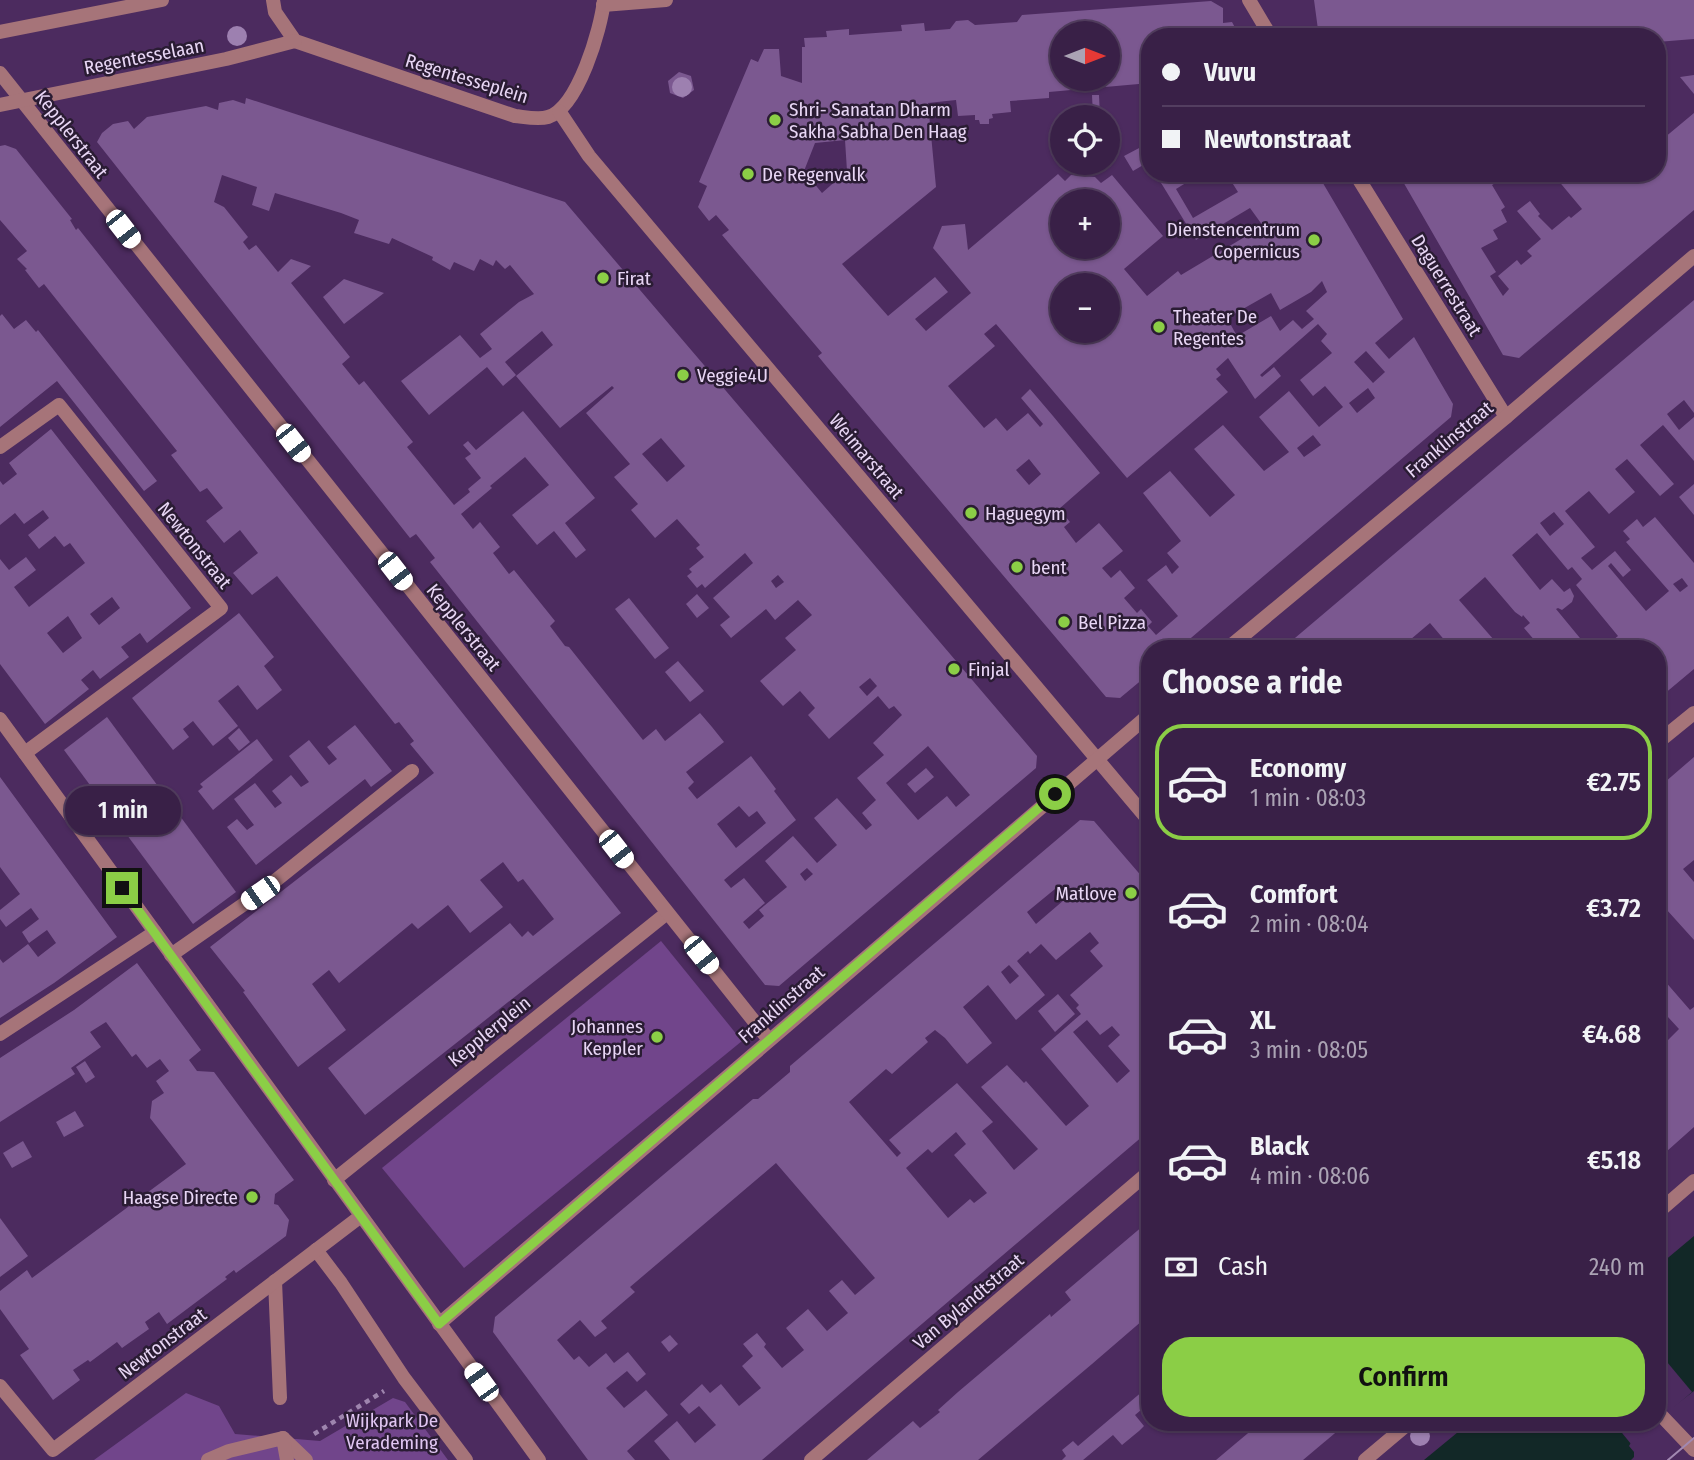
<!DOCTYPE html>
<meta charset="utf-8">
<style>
body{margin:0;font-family:"Fira Sans Condensed",sans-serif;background:#442d52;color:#f1f3f6;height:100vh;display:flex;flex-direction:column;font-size:26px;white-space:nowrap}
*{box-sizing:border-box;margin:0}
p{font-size:23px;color:#aba3b4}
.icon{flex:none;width:38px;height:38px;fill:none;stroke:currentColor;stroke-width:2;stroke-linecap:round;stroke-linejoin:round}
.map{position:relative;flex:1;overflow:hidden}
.sheet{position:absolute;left:1141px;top:640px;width:525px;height:791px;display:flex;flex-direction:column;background:#392047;border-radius:28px;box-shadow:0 2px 5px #0004,0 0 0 2px #533e60}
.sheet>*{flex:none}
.hud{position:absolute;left:1141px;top:28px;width:525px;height:154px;border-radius:28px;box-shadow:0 2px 5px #0004,0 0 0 2px #533e60;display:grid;align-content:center;height:154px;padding:0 21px;background:#392047}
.needle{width:46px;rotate:90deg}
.buttons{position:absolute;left:1050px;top:21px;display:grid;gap:14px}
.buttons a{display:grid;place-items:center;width:70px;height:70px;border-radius:50%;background:#392047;box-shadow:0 2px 5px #0004,0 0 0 2px #533e60;font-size:35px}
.end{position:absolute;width:32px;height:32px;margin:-16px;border:9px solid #8bce46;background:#111;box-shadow:0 0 0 4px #111}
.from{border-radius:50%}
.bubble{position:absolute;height:49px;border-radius:24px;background:#392047;box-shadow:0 2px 5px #0004,0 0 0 2px #533e60;font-size:23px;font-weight:600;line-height:49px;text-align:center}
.car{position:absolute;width:21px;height:42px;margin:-21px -10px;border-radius:9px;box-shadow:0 0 5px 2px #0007;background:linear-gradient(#fff 24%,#345 0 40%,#fff 0 76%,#345 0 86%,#fff 0)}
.hud b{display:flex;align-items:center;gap:24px;height:66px;font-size:26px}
.hud b+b{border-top:2px solid #533e60}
.hud i{width:18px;height:18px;background:#f1f3f6}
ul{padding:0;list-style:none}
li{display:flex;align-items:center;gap:21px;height:116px;margin:0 14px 10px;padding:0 7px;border:4px solid transparent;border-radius:28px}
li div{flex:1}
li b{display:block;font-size:26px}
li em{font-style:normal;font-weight:600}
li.active{border-color:#8bce46}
li>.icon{width:63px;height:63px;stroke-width:1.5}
h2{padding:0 21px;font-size:32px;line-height:84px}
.pay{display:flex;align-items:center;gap:18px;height:77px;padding:0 21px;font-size:26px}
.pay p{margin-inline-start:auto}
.action{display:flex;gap:14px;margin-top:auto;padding:14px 21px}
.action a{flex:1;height:80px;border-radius:28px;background:#8bce46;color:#111;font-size:28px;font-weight:600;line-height:80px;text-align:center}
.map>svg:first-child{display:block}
.green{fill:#71458b}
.water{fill:#122827}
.pier{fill:#4c2b5f}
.building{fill:#7b5890;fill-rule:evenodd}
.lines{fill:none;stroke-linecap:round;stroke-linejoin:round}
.path{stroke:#9e85ae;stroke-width:4.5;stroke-dasharray:5 5;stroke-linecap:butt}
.service{stroke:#a67479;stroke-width:14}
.pedestrian{stroke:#a67479;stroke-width:14}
.minor{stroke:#a67479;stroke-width:14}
.tram{stroke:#a289b2;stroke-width:2}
.tree{fill:#9d80b0}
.route{stroke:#8bce46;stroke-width:9}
.poi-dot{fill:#8bce46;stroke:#2a1c33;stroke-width:2.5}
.labels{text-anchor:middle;stroke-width:5;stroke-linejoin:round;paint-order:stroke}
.street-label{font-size:19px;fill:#e8d6f5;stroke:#2a1c33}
.poi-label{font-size:19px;fill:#e8d6f5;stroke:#2a1c33;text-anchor:start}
.park-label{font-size:19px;fill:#e0c5f2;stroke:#2a1c33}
</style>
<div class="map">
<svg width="1694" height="1460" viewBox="0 0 1694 1460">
<rect width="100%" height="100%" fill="#4c2b5f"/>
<g class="green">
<polygon points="661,941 742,1041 464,1268 382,1168"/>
<polygon points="186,1393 219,1406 235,1434 320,1441 393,1398 405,1402 448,1460 94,1460"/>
</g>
<g class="water">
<polygon points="1694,1236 1694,1391 1657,1419 1657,1267"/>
<polygon points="1469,1423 1652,1423 1633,1439 1629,1446 1634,1452 1634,1457 1631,1460 1424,1460"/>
</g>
<g class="pier">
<polygon points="1657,1350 1692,1392 1657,1422"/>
<polygon points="1614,1423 1656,1423 1631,1444"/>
</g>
<g class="building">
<polygon points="1314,0 1694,0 1694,39 1657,42 1657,37 1319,37"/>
<path d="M1211 1 1223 8V23L1232 22 1240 37H1150V83L1049 92V98L1010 101 1011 112 992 114 993 118 989 119V124H980L979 120H975V115L958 116 956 100 928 103 936 187 842 264 888 316 935 277 948 292 915 319 926 331 971 293 933 248 942 226 965 224 968 250 1058 174 1065 181 1071 175 1095 177 1101 183 1112 175 1163 236 1124 269 1147 296 1178 271 1181 275 1263 226 1250 208 1196 240 1155 173H1202L1176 189 1193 218 1238 192 1226 173H1317L1403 319 1375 343 1389 359 1414 337 1453 404 1451 417 1178 649H1150V673L1120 698 1106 697 827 367 818 356 822 353 722 235 729 230 716 215 709 221 698 207 707 186 699 182 751 59 758 62 764 49H779L781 76 802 83V47H805L804 38 827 37 826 31 849 29V35L902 31 901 25 924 23 925 31 950 29 956 21 968 20 975 25 1017 22 1022 15ZM1062 33H1108V79H1062ZM845 140 847 171 822 193 804 171 815 143ZM1062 201H1108V247H1062ZM1322 281 1327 292 1306 311 1314 319 1302 329 1293 320 1280 331 1271 316 1237 336 1227 318 1271 293 1280 310 1311 292ZM1062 285H1108V331H1062ZM996 324 1127 478 1228 392 1216 379 1221 375 1216 369 1228 358 1255 399 1281 376 1274 367 1262 377 1260 375 1318 324 1327 334 1321 341 1332 353 1300 380 1313 396 1325 386 1343 407 1319 427 1289 391 1259 417 1289 452 1264 471 1223 425 1194 449 1235 495 1210 517 1170 471 1143 493 1181 541 1167 553 1179 567 1172 574 1166 565 1147 580 1178 616 1156 635 1148 626 1152 622 1141 609 1137 613 1124 598 1135 588 1120 570 1111 578 1102 568 1123 551 1099 523 1076 543 1064 527 1070 522 1059 509 1100 473 1053 416 1030 389 1021 398 1043 424 1040 427 1028 413 1007 431 996 418 984 428 948 386 995 346 984 334ZM1366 351 1385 372 1373 383 1354 362ZM1368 388 1375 398 1357 413 1349 403ZM1313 435 1321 445 1304 457 1297 448ZM1029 459 1041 474 1029 485 1016 470Z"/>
<polygon points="679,72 691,76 694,90 683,98 670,93 668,81"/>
<polygon points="1694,75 1694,94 1680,77"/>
<polygon points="1657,83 1668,96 1659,103 1657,101"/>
<polygon points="1092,95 1099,95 1100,117 1093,117"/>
<path d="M246 98 565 202 1037 756 1036 768 779 986 765 985 430 562 435 558 416 534 410 538 97 142 102 133 113 124 128 121 134 129 147 117 206 106 218 110 219 103 233 100 245 104ZM222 175 257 187 252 205 269 211 275 193 341 213 359 220 354 233 389 244 392 238 433 257 432 260 450 270 454 262 474 271 480 259 493 266 496 260 505 269 510 265 534 294 519 302 480 334 492 349 480 358 460 335 401 381 429 415 487 367 503 386 516 375 505 362 542 331 553 345 516 376 560 428 612 386 614 388 586 413 630 464 614 477 638 504 631 510 655 538 677 519 700 545 696 548 704 557 689 569 692 572 687 576 697 588 702 584 705 588 745 553 753 563 713 598 730 617 720 625 731 638 766 609 775 620 798 600 812 615 785 638 796 650 760 681 783 706 800 691 815 708 808 715 829 739 878 696 889 709 894 706 902 715 873 743 884 755 857 778 876 800 862 813 872 825 866 830 837 798 814 818 837 845 817 863 793 836 765 861 787 887 759 910 764 916 749 929 743 922 765 903 744 878 731 888 724 880 796 820 774 791 776 789 751 756 697 799 688 788 694 782 686 772 724 742 712 727 700 713 665 741 656 729 643 740 569 647 565 646 550 626 555 621 514 570 509 574 493 553 500 547 480 522 473 529 461 514 492 488 490 486 525 457 549 485 512 515 537 545 554 531 576 558 586 550 565 523 595 498 523 411 476 450 468 441 463 445 471 454 465 458 481 478 468 489 470 492 454 505 407 447 413 442 364 381 359 385 342 364 350 357 291 283 311 266 291 259 278 272 256 245 249 250 243 242 248 237 224 207 214 202ZM661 438 685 466 667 482 642 454ZM778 575 784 582 776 588 771 581ZM870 678 877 686 867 696 859 687ZM928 746 970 795 956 807 947 796 918 820 886 783ZM739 806 749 817 757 811 766 823 736 848 717 824ZM807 868 813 874 805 881 800 874Z"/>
<polygon points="1694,113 1694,210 1519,358 1503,355 1398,173 1500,173 1503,179 1492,185 1505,207 1501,210 1507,222 1493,230 1498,239 1481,248 1496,272 1490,276 1503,296 1509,289 1498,276 1517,260 1521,265 1532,256 1527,251 1541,239 1517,211 1530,201 1540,214 1538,216 1552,230 1569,216 1571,218 1582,209 1552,173 1603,173 1611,183 1624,173 1657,173 1657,130 1664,138"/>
<polygon points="1150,138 1150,161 1133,171 1124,156 1141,147 1139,145"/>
<polygon points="5,145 16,149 72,219 70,220 76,230 78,228 621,913 365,1115 328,1068 510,923 522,937 528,931 533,936 554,919 523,879 518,882 503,862 480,880 503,907 470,933 448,905 418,929 412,923 339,983 329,970 312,984 346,1030 298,1067 243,992 245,991 210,947 434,773 410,744 414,741 399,722 395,724 277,576 252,595 233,573 258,553 240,530 224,543 206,521 223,508 207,488 200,492 171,455 177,451 44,284 39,288 25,270 27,269 17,259 27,251 0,220 0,146"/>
<polygon points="344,279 384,293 344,324 323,297"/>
<path d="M1694 300V413L1684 400 1667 414 1679 430 1694 417V461L1663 425 1640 445 1674 484 1660 496 1627 459 1615 469 1635 492 1609 514 1589 491 1565 511 1595 547 1581 558 1592 570 1615 551 1631 570 1623 577 1611 563 1608 566 1646 611 1669 591 1626 542 1630 539 1623 531 1637 519 1643 527 1655 517 1694 563V669L1657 700V649H1602L1618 636 1576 585 1582 579 1572 567 1568 570 1537 533 1512 555 1540 590 1552 579 1564 592 1570 588 1574 596 1572 602 1562 610 1558 608 1556 609 1589 649H1542L1524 628 1530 623 1523 615 1522 617 1515 612 1485 577 1459 600 1501 648 1500 649H1452L1430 623 1404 645 1408 649H1282ZM1554 512 1564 524 1550 536 1540 523ZM1682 578 1688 586 1680 592 1673 584Z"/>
<polygon points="2,314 14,329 26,320 36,332 38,330 157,481 144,491 57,381 0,427 0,316"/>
<path d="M51 429 191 608 147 643 140 633 121 647 129 657 100 679 93 670 81 680 89 689 45 724 0 664V559L9 570 26 557 36 570 14 587 29 607 85 563 70 543 64 547 55 536 39 549 28 535 49 518 43 510 24 524 15 513 0 525V481L3 485 17 474 9 463ZM112 597 120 608 99 625 90 614ZM68 616 82 638 63 653 47 633Z"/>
<polygon points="1694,484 1694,515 1679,497"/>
<polygon points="697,594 709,608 697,618 686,604"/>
<polygon points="629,598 669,648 655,659 615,609"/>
<polygon points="239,613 274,657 264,666 282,690 257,710 238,685 218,701 238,726 213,746 193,721 183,729 189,737 173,750 132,698"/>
<polygon points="678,661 704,691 690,702 665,672"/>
<polygon points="107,717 236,892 193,924 64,750"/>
<polygon points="355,725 392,771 371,787 365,779 256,865 227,827 237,819 247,830 254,825 234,799 255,783 275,808 282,803 272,791 291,775 301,787 309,782 289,756 309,740 329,765 337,759 327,747"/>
<polygon points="239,728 250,742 239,751 228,738"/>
<polygon points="257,739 273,760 213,810 198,791 203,787 200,784"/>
<polygon points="1694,757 1694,860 1683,869 1694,882 1694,940 1657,899 1657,789"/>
<polygon points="926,768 934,777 915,793 907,784"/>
<polygon points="0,777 117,937 54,983 0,1018 0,959 3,963 28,944 38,957 56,943 47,930 29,943 22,932 39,919 31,908 6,927 0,919 0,910 20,894 0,867"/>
<path d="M1080 820 1094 821 1150 886V1130L762 1460H670L654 1441 677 1421 695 1443 716 1425 699 1406 689 1414 680 1404 702 1384 710 1393 721 1384 739 1406 761 1388 742 1366 753 1356 743 1344 757 1333 766 1344 764 1347 782 1368 804 1350 786 1328 808 1309 827 1331 848 1313 829 1291 842 1280 855 1295 875 1278 776 1163 630 1287 635 1292 601 1321 607 1328 595 1337 580 1320 557 1340 574 1360 579 1356 589 1367 606 1353 614 1363 628 1352 646 1374 637 1382 627 1371 606 1388 624 1408 646 1390 668 1415 627 1451 635 1460H588L493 1332 495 1317 753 1099H758L790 1072V1066ZM1055 889 1064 900 1036 924 1027 912ZM1090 932 1099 943 1090 951 1103 966 1070 995 1079 1005 1076 1008 1081 1014 1041 1049 1089 1106 1066 1126 1026 1081 1024 1083 1007 1065 981 1087 1038 1149 1014 1170 982 1131 993 1122 957 1083 889 1140 901 1153 897 1157 849 1102 886 1069 892 1074 928 1042 925 1038 935 1030 945 1038 967 1064 992 1043 963 1007 988 985 1016 1020 1045 995 1017 961 1028 951 1030 954 1041 944 1056 960ZM1009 965 1019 976 1010 984 1001 972ZM1087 1020 1100 1035 1112 1026 1120 1035 1108 1046 1130 1071 1117 1083 1073 1032ZM956 1132 966 1144 954 1155 987 1193 974 1203 970 1199 948 1218 906 1168 928 1149 932 1153Z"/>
<polygon points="137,963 201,1050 189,1060 197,1071 214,1072 294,1180 275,1194 274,1204 278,1205 289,1220 286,1236 236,1273 234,1270 225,1277 227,1279 167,1324 159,1312 145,1322 149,1329 122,1348 117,1342 90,1362 88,1360 73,1370 80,1380 53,1400 20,1355 29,1349 0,1309 0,1291 27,1270 32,1278 186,1164 150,1118 152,1101 164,1093 156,1081 169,1071 160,1059 147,1068 136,1054 132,1057 106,1022 90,1032 101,1047 71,1068 75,1074 0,1122 0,1058 74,1010"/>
<polygon points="1657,972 1690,1010 1694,1007 1694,1127 1657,1160 1657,1038 1663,1033 1668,1040 1679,1029 1657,1005"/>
<polygon points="1058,994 1075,1014 1055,1032 1038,1011"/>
<polygon points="85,1061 95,1077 86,1083 76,1067"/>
<polygon points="75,1111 84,1126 64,1137 56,1122"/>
<polygon points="23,1141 32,1157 12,1168 3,1153"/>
<polygon points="0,1218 28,1256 0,1277"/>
<polygon points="1150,1220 1150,1314 1092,1364 978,1460 867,1460 913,1421 920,1428 940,1412 938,1410 958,1392 1050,1314 1051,1317 1071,1300 1065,1292"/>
<polygon points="670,1335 678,1344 669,1352 661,1342"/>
<polygon points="1150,1385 1150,1408 1147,1405 1135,1415 1144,1426 1139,1431 1122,1445 1113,1435 1083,1460 1062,1460 1066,1456 1062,1450 1073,1441 1078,1446"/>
<polygon points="1260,1423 1347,1423 1303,1460 1216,1460"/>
</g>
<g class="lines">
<polyline class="path" points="314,1434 384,1391"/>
<polyline class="service" points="171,955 260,893 412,771"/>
<g class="pedestrian">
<polyline points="0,447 59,405 221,608 25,753"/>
<polyline points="0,1034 155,932"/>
<polyline points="334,1180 667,913"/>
<polyline points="316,1250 341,1283 404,1378 466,1460"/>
<polyline points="275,1281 280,1398"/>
<polyline points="0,1386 53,1450 361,1216"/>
<polyline points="283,1438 306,1460"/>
<polyline points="208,1460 229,1451 283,1438 287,1460"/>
</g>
<g class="minor">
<path d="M273 0 275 12 295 41 515 116C525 117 538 120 548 117 578 108 601 29 604 0"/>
<polyline points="1249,0 1271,37"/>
<polyline points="603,5 666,0"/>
<polyline points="0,32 162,0"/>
<polyline points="0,73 769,1040"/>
<polyline points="0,105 226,59 295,41"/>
<polyline points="559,111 589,156 1150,822"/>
<polyline points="1355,173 1506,417"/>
<polyline points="1227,649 1506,417 1694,256"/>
<polyline points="0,719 539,1460"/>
<polyline points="1657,743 1694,713"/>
<polyline points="1657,1213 1694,1181"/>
<polyline points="439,1324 1150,714"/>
<polyline points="1657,1411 1694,1450"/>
<polyline points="811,1460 1150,1171"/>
<polyline points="1365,1460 1409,1423"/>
</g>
<polyline class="tram" points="1668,1460 1694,1438"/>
</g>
<g class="tree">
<circle cx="237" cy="36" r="10"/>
<circle cx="682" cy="87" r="10"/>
<circle cx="1420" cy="1436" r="10"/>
</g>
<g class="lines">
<polyline class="route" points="122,888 439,1324 1055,794"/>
</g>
<g class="poi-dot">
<circle cx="775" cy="120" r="7"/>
<circle cx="748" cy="174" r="7"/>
<circle cx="1314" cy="240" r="7"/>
<circle cx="603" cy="278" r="7"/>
<circle cx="1159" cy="327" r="7"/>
<circle cx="683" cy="375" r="7"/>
<circle cx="971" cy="513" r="7"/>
<circle cx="1017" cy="567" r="7"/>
<circle cx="1064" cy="622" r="7"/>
<circle cx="954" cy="669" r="7"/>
<circle cx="1131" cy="893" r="7"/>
<circle cx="657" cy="1037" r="7"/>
<circle cx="252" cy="1197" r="7"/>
</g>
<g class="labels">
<g class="street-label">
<text transform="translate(144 56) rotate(-11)" y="7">Regentesselaan</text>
<text transform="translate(467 78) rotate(17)" y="7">Regentesseplein</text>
<text transform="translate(72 134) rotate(52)" y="7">Kepplerstraat</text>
<text transform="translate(1447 285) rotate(58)" y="7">Daguerrestraat</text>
<text transform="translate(1449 439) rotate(-40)" y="7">Franklinstraat</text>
<text transform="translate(867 456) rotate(50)" y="7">Weimarstraat</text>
<text transform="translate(195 545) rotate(51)" y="7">Newtonstraat</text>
<text transform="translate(464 627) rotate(51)" y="7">Kepplerstraat</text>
<text transform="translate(781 1004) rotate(-41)" y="7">Franklinstraat</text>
<text transform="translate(489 1031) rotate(-39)" y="7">Kepplerplein</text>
<text transform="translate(968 1301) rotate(-40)" y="7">Van Bylandtstraat</text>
<text transform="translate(162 1343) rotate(-37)" y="7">Newtonstraat</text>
</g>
<g class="poi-label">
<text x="789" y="116">Shri- Sanatan Dharm<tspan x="789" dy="22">Sakha Sabha Den Haag</tspan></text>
<text x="762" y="181">De Regenvalk</text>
<text x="1300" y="236" text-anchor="end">Dienstencentrum<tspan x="1300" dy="22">Copernicus</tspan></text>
<text x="617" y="285">Firat</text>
<text x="1173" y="323">Theater De<tspan x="1173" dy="22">Regentes</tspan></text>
<text x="697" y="382">Veggie4U</text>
<text x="985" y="520">Haguegym</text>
<text x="1031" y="574">bent</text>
<text x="1078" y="629">Bel Pizza</text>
<text x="968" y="676">Finjal</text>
<text x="1117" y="900" text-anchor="end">Matlove</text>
<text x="643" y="1033" text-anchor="end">Johannes<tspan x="643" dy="22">Keppler</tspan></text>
<text x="238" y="1204" text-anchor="end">Haagse Directe</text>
</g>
<g class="park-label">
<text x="392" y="1427">Wijkpark De<tspan x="392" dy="22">Verademing</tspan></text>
</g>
</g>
</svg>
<div class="buttons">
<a><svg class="needle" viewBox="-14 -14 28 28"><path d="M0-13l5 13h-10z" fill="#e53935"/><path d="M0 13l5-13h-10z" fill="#aba3b4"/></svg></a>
<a><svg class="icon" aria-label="locate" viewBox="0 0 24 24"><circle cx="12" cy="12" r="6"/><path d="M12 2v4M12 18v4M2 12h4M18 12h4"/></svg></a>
<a>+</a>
<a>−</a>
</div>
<i class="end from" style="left:1055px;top:794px"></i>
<i class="end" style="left:122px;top:888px"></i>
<div class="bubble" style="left:65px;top:786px;width:116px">1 min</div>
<i class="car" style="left:123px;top:229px;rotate:142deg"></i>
<i class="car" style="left:293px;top:443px;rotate:142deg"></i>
<i class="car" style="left:395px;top:571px;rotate:142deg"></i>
<i class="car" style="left:616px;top:849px;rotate:142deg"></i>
<i class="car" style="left:260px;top:893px;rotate:235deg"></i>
<i class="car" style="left:701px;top:955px;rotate:141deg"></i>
<i class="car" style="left:481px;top:1382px;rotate:324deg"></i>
<div class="hud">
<b><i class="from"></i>Vuvu</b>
<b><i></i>Newtonstraat</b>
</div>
<section class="sheet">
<h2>Choose a ride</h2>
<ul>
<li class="active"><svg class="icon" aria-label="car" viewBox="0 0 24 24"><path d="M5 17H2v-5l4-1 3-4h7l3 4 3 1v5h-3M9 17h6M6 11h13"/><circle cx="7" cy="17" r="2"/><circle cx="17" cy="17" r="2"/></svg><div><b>Economy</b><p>1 min · 08:03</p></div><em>€2.75</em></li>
<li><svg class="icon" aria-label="car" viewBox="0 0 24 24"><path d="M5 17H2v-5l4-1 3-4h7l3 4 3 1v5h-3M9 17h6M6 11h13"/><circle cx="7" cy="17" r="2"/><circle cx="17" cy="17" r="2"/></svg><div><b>Comfort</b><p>2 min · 08:04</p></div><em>€3.72</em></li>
<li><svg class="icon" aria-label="car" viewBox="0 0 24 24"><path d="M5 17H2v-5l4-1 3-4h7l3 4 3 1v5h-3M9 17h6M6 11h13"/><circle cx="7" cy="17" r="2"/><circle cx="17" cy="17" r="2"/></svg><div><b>XL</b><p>3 min · 08:05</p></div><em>€4.68</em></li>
<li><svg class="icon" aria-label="car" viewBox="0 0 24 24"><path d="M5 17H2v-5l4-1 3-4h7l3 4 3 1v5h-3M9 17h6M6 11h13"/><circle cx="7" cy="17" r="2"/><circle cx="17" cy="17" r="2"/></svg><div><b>Black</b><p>4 min · 08:06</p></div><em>€5.18</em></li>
</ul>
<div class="pay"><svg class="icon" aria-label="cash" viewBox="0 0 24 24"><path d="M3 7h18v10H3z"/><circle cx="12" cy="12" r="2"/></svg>Cash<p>240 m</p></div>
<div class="action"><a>Confirm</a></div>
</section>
</div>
